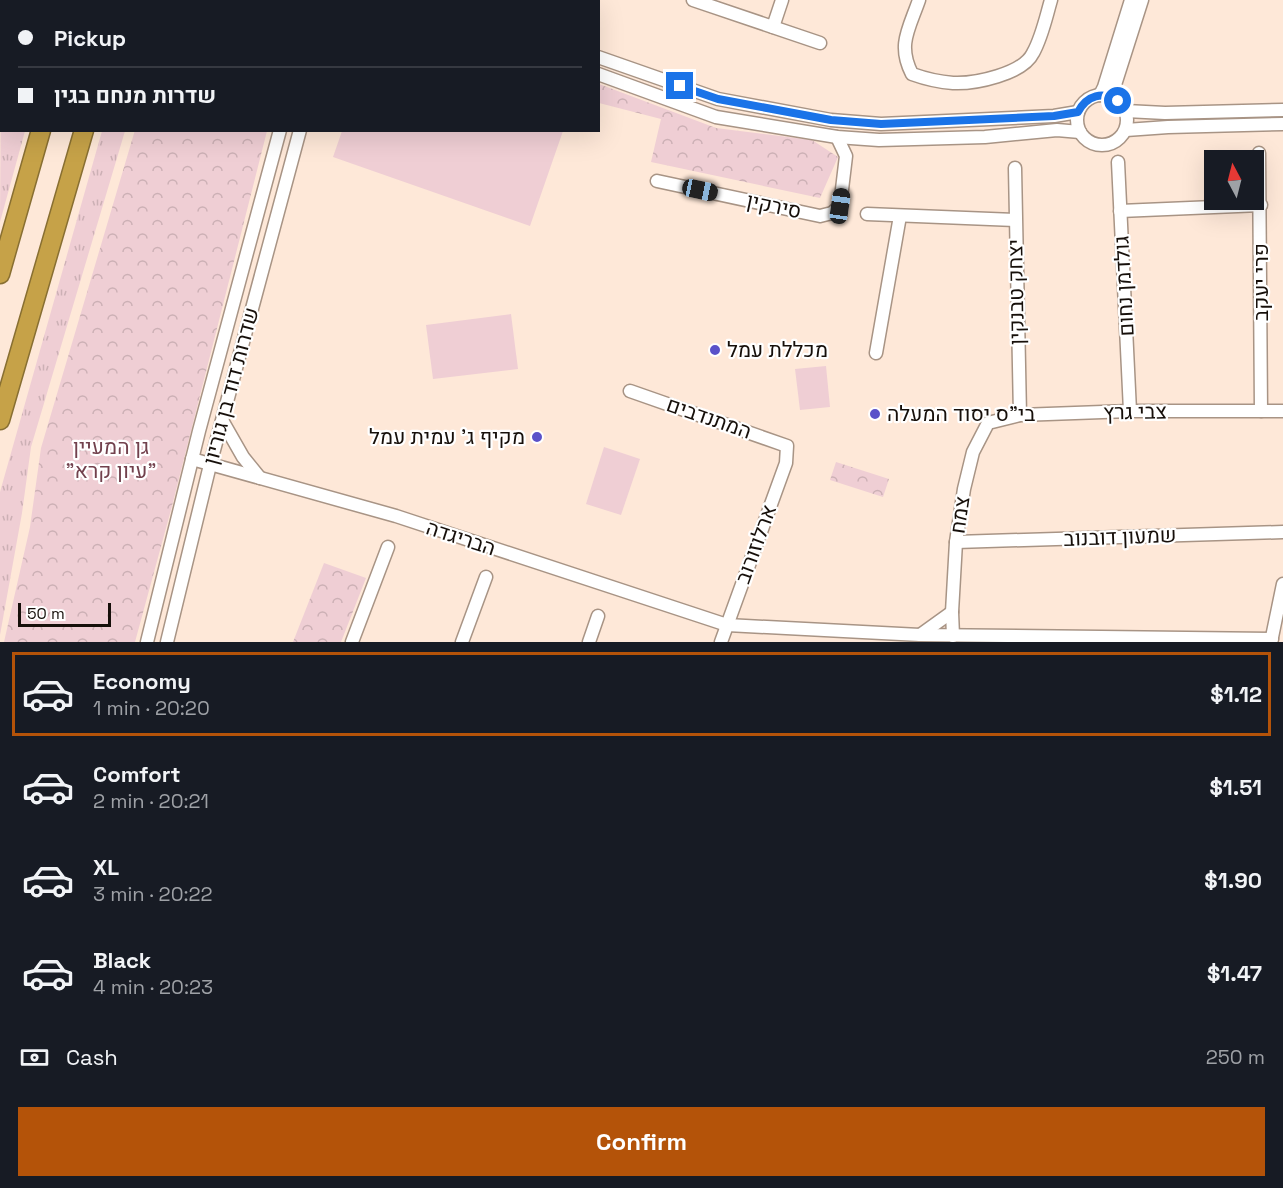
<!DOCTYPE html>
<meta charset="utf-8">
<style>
body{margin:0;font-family:"Space Grotesk",Heebo,sans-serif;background:#242831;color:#f1f3f6;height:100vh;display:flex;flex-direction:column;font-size:22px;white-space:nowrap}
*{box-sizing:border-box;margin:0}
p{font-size:20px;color:#9ea1a6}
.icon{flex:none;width:33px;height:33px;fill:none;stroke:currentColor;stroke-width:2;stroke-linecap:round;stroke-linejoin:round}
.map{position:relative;height:642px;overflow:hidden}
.drawer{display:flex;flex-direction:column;background:#171b24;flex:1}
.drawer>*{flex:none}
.banner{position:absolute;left:0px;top:0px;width:600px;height:132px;box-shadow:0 6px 24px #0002;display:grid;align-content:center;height:132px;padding:0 18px;background:#171b24}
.needle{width:39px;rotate:353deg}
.buttons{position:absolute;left:1204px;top:150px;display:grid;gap:12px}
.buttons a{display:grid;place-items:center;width:60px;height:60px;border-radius:0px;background:#171b24;box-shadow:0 6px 24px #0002;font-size:30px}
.scale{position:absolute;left:18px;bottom:15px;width:93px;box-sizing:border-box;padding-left:6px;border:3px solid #160f0a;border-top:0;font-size:16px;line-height:21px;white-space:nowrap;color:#160f0a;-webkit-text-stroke:4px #fff;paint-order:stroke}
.end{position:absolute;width:27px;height:27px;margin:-14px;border:8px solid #1a73e8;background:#fff;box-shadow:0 0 0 3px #fff}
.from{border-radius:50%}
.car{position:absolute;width:18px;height:36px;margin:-18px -9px;border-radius:8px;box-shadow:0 0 4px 2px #0007;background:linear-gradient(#222 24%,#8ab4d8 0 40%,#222 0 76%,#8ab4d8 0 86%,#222 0)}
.banner b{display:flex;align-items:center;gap:21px;height:57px;font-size:22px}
.banner b+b{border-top:2px solid #363941}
.banner i{width:15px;height:15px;background:#f1f3f6}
ul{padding:10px 0 0;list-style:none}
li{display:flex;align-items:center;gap:18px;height:84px;margin:0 12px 9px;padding:0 6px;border:3px solid transparent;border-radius:0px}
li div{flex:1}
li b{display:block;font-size:22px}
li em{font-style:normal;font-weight:600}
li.active{border-color:#b45309}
li>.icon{width:54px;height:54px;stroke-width:1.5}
.pay{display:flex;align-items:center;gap:15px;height:66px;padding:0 18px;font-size:22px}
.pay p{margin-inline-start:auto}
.button{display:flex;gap:12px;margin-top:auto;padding:12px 18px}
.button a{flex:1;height:69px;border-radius:0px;background:#b45309;color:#fff;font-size:24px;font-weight:600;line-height:69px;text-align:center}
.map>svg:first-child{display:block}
.grass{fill:url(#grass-tufts)}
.park{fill:url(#park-crowns)}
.pitch{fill:#efced4}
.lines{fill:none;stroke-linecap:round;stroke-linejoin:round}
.minor-casing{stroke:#a89485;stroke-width:15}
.highway-casing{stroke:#886f32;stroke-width:21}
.minor{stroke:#fff;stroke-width:12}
.highway{stroke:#c6a248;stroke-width:18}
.route{stroke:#1a73e8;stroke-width:8}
.poi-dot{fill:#5a51c9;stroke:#fff;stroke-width:2}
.labels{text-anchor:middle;stroke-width:4.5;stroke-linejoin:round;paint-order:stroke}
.street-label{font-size:21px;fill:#160f0a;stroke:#fff}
.poi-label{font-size:21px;fill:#160f0a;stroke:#fff;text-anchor:start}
.park-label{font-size:21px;fill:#72414d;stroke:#fff}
</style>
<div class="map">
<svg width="1283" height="642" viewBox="0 0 1283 642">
<defs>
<pattern id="grass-tufts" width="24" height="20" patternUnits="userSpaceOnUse" patternTransform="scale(1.5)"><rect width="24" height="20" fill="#efced4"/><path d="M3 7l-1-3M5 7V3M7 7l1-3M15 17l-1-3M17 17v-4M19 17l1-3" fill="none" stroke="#ccb0b5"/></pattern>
<pattern id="park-crowns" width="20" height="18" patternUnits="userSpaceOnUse" patternTransform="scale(1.5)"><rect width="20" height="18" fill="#efced4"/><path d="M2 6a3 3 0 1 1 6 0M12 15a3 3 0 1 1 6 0" fill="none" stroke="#ccb0b5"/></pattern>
</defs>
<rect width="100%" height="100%" fill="#fee8d8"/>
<g class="grass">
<polygon points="1,73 2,130 25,131 0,222"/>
<polygon points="102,131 125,131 31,447 22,513 0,635 0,492"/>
</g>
<g class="park">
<polygon points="599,84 716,128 812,140 838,157 820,198 651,162 661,119 599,103"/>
<polygon points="135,130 267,131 172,506 135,642 4,642 30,527 41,448"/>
<polygon points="836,462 889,479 883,497 830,480"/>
<polygon points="324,563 366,578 341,642 293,642"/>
</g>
<g class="pitch">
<polygon points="342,131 342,130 563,131 530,226 333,157"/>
<polygon points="511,314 518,369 433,379 426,325"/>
<polygon points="826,366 830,407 800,410 795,369"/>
<polygon points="604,447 640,459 621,515 586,504"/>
</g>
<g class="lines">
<defs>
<g id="minor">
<polyline points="321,0 322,2"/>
<polyline points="383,0 387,2"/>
<polyline points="444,0 449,2"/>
<polyline points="693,0 820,43"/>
<path d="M919 0C909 29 897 45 912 74 926 79 939 82 953 83 975 84 1023 74 1033 53 1042 37 1046 17 1051 0"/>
<polyline points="359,2 360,0"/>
<polyline points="570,2 570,0"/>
<polyline points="580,2 581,0"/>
<polyline points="773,27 782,0"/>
<polyline points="598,57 718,99 831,120 881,124 1054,116 1078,112"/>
<polyline points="598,74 716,117 837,137 879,140 985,137 1057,130 1080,132"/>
<circle cx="1102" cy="120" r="25"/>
<polyline points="1100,95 1104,87 1131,0"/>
<polyline points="1113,98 1114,88 1142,0"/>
<polyline points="1126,111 1165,113 1283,110"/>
<polyline points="1126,130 1168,127 1283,124"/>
<polyline points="1259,153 1261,411"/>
<polyline points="1118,162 1130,411"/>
<polyline points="1015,168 1020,415"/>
<polyline points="657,181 820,216 832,213 840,206 846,156 837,137"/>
<polyline points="1120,211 1261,205"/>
<polyline points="867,214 1015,220"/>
<polyline points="876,353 900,216"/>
<polyline points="630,391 787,446 786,463 721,642"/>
<polyline points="223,422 243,457 260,478"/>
<polyline points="192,459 396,516 727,625 920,635 1272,639"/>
<polyline points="956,542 1283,532"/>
<polyline points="920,635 952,612"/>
<polyline points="953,636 952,612 956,542 964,489 973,452 988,423 1020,415 1130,411 1283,411"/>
<polyline points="147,642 199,431 280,130"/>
<polyline points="167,642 210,465 300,130"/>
<polyline points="352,642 388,547"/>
<polyline points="462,642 486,577"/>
<polyline points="589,642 598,616"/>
<polyline points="1271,642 1283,584"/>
</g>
<g id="highway">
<polyline points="78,2 79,0"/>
<polyline points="122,2 122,0"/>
<polyline points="0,274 41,130"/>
<polyline points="0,420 84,130"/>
</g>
</defs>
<use href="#minor" class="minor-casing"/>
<use href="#highway" class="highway-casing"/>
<use href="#minor" class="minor"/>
<use href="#highway" class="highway"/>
</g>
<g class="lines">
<path class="route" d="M680 86 718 99 831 120 881 124 1054 116 1078 112C1087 95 1103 91 1118 101"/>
</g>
<g class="poi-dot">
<circle cx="715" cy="350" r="6"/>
<circle cx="875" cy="414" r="6"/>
<circle cx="537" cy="437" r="6"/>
</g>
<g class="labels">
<g class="street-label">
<text transform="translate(774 206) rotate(12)" y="7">סירקין</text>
<text transform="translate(1261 282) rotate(-90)" y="7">פרי יעקב</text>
<text transform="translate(1124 286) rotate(-93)" y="7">גולדמן נחום</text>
<text transform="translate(1016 292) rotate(-91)" y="7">יצחק טבנקין</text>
<text transform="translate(231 386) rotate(-75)" y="7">שדרות דוד בן גוריון</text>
<text transform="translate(1135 412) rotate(-1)" y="7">צבי גרץ</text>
<text transform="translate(709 418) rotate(19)" y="7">המתנדבים</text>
<text transform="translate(960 515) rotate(-82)" y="7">צמח</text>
<text transform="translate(1120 537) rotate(-2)" y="7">שמעון דובנוב</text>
<text transform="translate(461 538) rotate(18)" y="7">הבריגדה</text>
<text transform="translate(756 544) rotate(-70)" y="7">ארלוזורוב</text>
</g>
<g class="poi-label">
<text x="727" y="357">מכללת עמל</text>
<text x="887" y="421">בי"ס יסוד המעלה</text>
<text x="525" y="444" text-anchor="end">מקיף ג' עמית עמל</text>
</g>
<g class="park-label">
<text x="111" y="454">גן המעיין<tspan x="111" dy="24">"עיון קרא"</tspan></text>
</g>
</g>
</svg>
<div class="buttons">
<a><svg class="needle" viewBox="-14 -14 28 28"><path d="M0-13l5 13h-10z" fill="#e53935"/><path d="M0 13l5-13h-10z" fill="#9ea1a6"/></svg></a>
</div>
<div class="scale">50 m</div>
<i class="end from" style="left:1118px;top:101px"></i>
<i class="end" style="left:680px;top:86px"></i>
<i class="car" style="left:700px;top:190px;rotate:102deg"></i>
<i class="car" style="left:840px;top:206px;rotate:8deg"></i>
<div class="banner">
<b><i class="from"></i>Pickup</b>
<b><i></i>שדרות מנחם בגין</b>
</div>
</div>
<section class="drawer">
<ul>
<li class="active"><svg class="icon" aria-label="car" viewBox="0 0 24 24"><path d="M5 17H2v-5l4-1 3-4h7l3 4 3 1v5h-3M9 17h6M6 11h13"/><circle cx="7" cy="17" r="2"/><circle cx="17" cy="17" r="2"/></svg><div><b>Economy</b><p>1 min · 20:20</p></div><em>$1.12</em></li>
<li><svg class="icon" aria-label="car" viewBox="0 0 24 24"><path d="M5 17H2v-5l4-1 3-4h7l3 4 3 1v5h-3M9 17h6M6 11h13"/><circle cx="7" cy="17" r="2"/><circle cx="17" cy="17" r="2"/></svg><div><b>Comfort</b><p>2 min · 20:21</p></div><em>$1.51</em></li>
<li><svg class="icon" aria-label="car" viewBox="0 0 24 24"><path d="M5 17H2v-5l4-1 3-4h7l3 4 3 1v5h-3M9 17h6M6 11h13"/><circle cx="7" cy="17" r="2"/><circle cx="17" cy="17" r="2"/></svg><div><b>XL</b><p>3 min · 20:22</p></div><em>$1.90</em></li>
<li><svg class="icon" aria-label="car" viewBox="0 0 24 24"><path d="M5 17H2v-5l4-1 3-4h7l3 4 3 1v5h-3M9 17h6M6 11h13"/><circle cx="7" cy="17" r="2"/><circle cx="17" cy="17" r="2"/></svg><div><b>Black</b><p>4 min · 20:23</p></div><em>$1.47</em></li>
</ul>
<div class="pay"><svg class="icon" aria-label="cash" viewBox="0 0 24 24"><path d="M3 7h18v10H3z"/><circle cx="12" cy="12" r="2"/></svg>Cash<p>250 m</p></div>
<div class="button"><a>Confirm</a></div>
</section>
